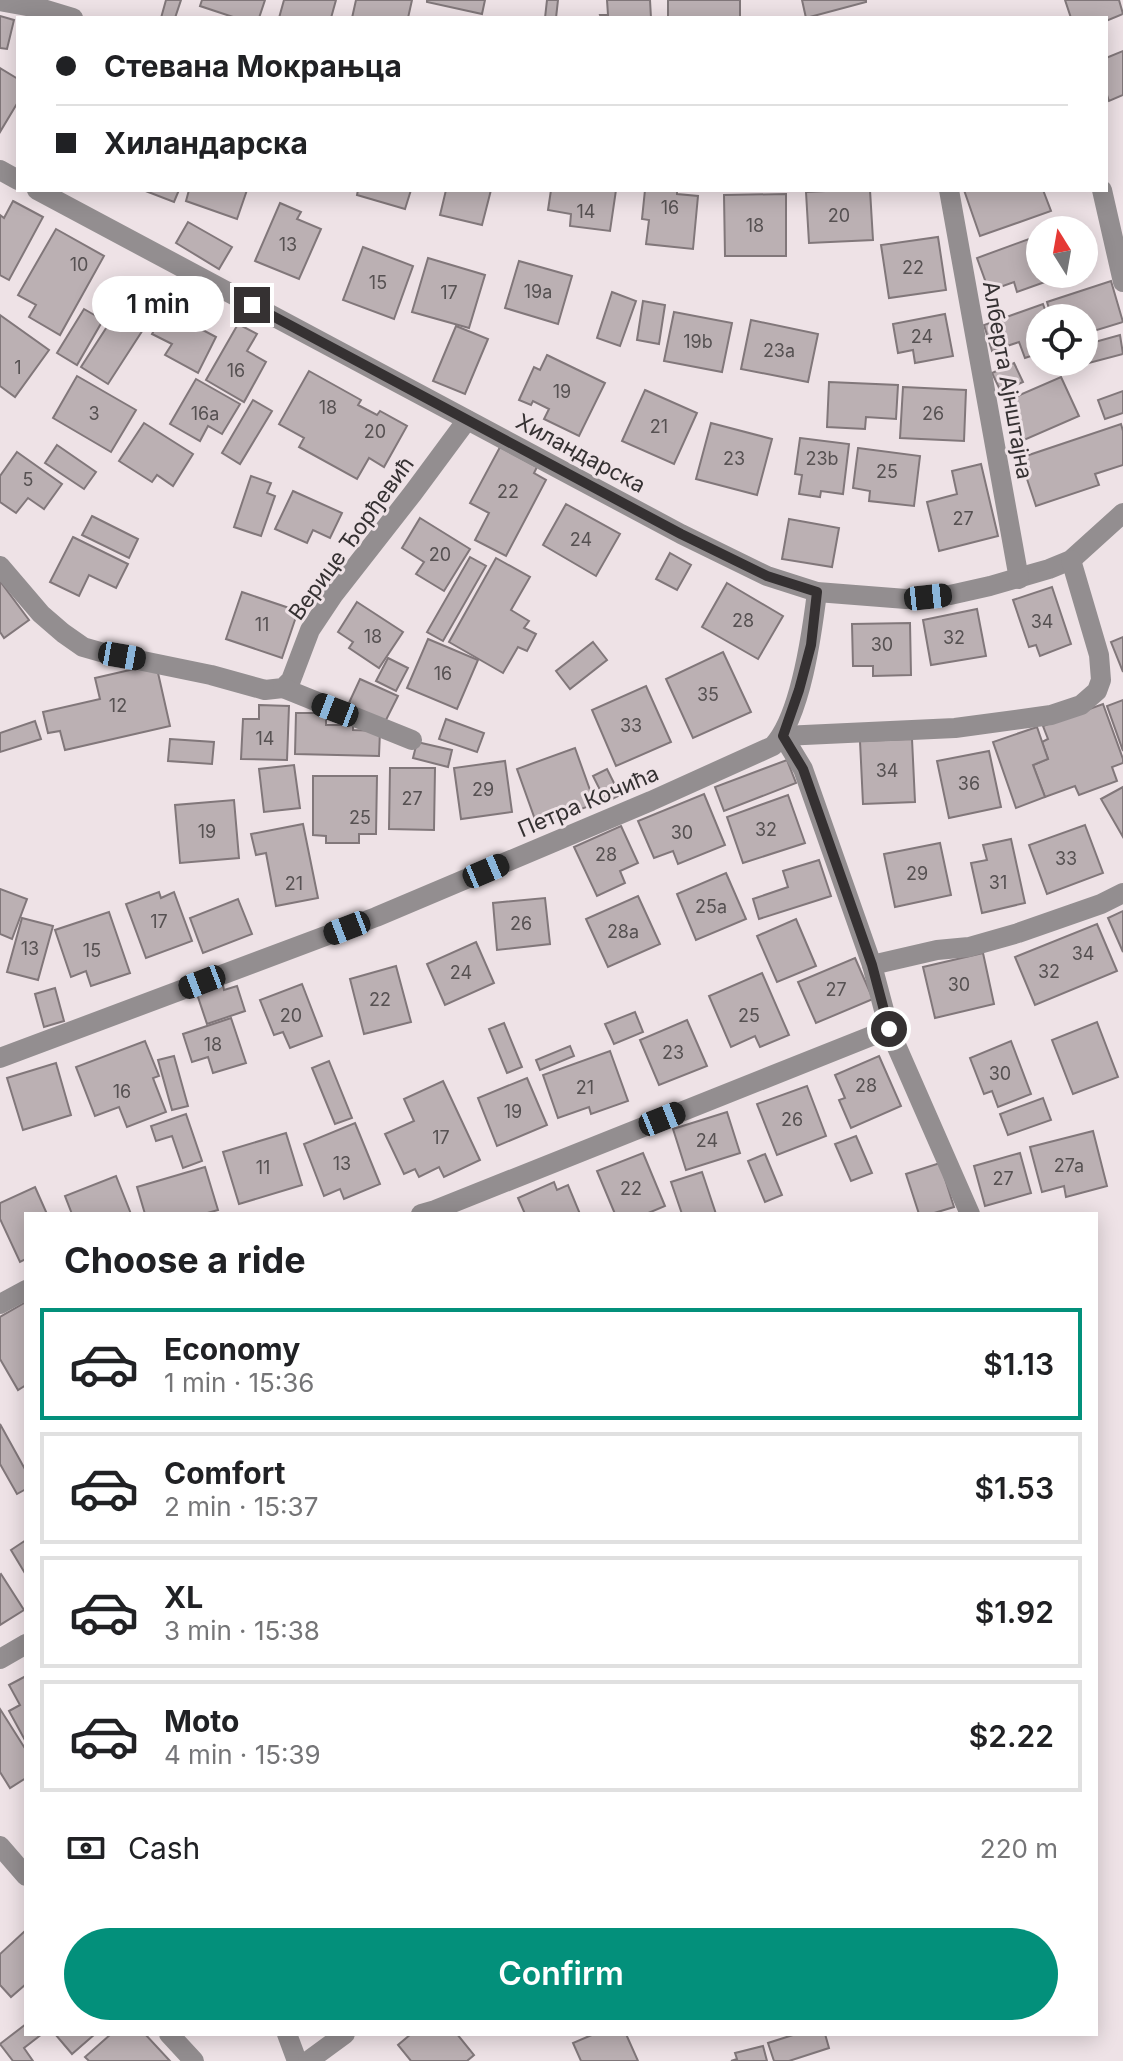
<!DOCTYPE html>
<meta charset="utf-8">
<style>
body{margin:0;font-family:Inter,sans-serif;background:#f6f6f6;color:#202124;height:100vh;display:flex;flex-direction:column;font-size:30px;white-space:nowrap}
*{box-sizing:border-box;margin:0}
p{font-size:26px;color:#757577}
.icon{flex:none;width:44px;height:44px;fill:none;stroke:currentColor;stroke-width:2;stroke-linecap:round;stroke-linejoin:round}
.map{position:relative;flex:1;overflow:hidden}
.drawer{position:absolute;left:24px;top:1212px;width:1074px;height:824px;display:flex;flex-direction:column;background:#fff;border-radius:0px;box-shadow:0 4px 20px #0003}
.drawer>*{flex:none}
.guide{position:absolute;left:16px;top:16px;width:1092px;height:176px;border-radius:0px;box-shadow:0 4px 20px #0003;display:grid;align-content:center;height:176px;padding:0 40px;background:#fff}
.needle{width:52px;rotate:349deg}
.fabs{position:absolute;left:1026px;top:216px;display:grid;gap:16px}
.fabs a{display:grid;place-items:center;width:72px;height:72px;border-radius:50%;background:#fff;box-shadow:0 4px 20px #0003;font-size:40px}
.end{position:absolute;width:36px;height:36px;margin:-18px;border:10px solid #353132;background:#fff;box-shadow:0 0 0 4px #fff}
.from{border-radius:50%}
.bubble{position:absolute;height:56px;border-radius:28px;background:#fff;box-shadow:0 4px 20px #0003;font-size:26px;font-weight:600;line-height:56px;text-align:center}
.car{position:absolute;width:24px;height:48px;margin:-24px -12px;border-radius:10px;box-shadow:0 0 6px 2px #0007;background:linear-gradient(#222 24%,#8ab4d8 0 40%,#222 0 76%,#8ab4d8 0 86%,#222 0)}
.guide b{display:flex;align-items:center;gap:28px;height:76px;font-size:30px}
.guide b+b{border-top:2px solid #e0e0e0}
.guide i{width:20px;height:20px;background:#202124}
ul{padding:0;list-style:none}
li{display:flex;align-items:center;gap:24px;height:112px;margin:0 16px 12px;padding:0 24px;border:4px solid #e0e0e0;border-radius:0px}
li div{flex:1}
li b{display:block;font-size:30px}
li em{font-style:normal;font-weight:600}
li.active{border-color:#03907b}
li>.icon{width:72px;height:72px;stroke-width:1.5}
h2{padding:0 40px;font-size:36px;line-height:96px}
.pay{display:flex;align-items:center;gap:20px;height:88px;padding:0 40px;font-size:30px}
.pay p{margin-inline-start:auto}
.button{display:flex;gap:16px;margin-top:auto;padding:16px 40px}
.button a{flex:1;height:92px;border-radius:48px;background:#03907b;color:#fff;font-size:32px;font-weight:600;line-height:92px;text-align:center}
.map>svg:first-child{display:block}
.building{fill:#bbb0b3;stroke:#81777a;stroke-width:2}
.lines{fill:none;stroke-linecap:round;stroke-linejoin:round}
.minor{stroke:#938e90;stroke-width:20}
.route{stroke:#353132;stroke-width:10}
.labels{text-anchor:middle;stroke-width:6;stroke-linejoin:round;paint-order:stroke}
.number-label{font-size:18px;fill:#565152}
.street-label{font-size:22px;fill:#353132;stroke:#eee2e6}
</style>
<div class="map">
<svg width="1123" height="2061" viewBox="0 0 1123 2061">
<rect width="100%" height="100%" fill="#eee2e6"/>
<g class="building">
<polygon points="166,0 181,0 175,18 161,18"/>
<polygon points="202,0 265,0 259,18 236,18 200,6"/>
<polygon points="284,0 336,0 331,18 279,18"/>
<polygon points="356,0 412,0 408,18 352,18"/>
<polygon points="427,0 485,0 482,14 427,2"/>
<polygon points="547,0 558,0 556,18 545,18"/>
<polygon points="607,0 650,0 651,18 601,18 600,15 608,15"/>
<rect x="668" y="0" width="72" height="18"/>
<polygon points="802,0 866,0 866,2 806,18"/>
<polygon points="1065,0 1119,0 1123,14 1106,21 1106,18 1071,18"/>
<polygon points="0,16 14,20 7,49 0,48"/>
<polygon points="1123,51 1123,95 1109,101 1106,92 1106,58"/>
<polygon points="0,68 18,79 18,102 0,132"/>
<polygon points="143,190 179,190 174,202"/>
<polygon points="189,190 247,190 237,219 186,201"/>
<polygon points="358,190 411,190 405,209 357,195"/>
<polygon points="446,190 491,190 482,225 440,215"/>
<polygon points="551,190 616,190 610,231 570,226 571,214 548,210"/>
<polygon points="645,190 677,190 677,194 698,196 693,249 646,244 649,220 642,219"/>
<polygon points="845,190 870,190 873,240 809,243 806,192"/>
<polygon points="964,190 1043,190 1051,211 980,236"/>
<polygon points="786,194 786,256 725,256 724,195"/>
<polygon points="13,201 43,217 9,280 0,275 0,215 4,218"/>
<polygon points="280,203 301,212 297,219 321,229 299,279 255,261"/>
<polygon points="188,222 232,247 219,269 176,243"/>
<polygon points="56,229 104,256 60,335 29,317 36,305 18,295"/>
<polygon points="1040,235 1040,274 1055,274 1056,278 1017,292 1014,282 989,291 977,258"/>
<polygon points="938,237 946,290 889,298 881,245"/>
<polygon points="363,247 413,266 394,319 343,300"/>
<polygon points="428,258 485,275 469,328 412,312"/>
<polygon points="519,261 572,276 558,324 505,308"/>
<polygon points="1111,281 1123,322 1084,334 1084,318 1052,318 1047,302"/>
<polygon points="130,291 157,308 108,384 81,367"/>
<polygon points="612,292 636,301 620,346 597,338"/>
<polygon points="643,301 665,305 659,344 637,340"/>
<polygon points="1043,304 1048,318 1040,318 1040,353 1025,358 1019,342 992,351 984,325"/>
<polygon points="84,309 103,320 77,365 57,353"/>
<polygon points="165,310 216,337 198,373 165,355 172,344 152,334"/>
<polygon points="674,312 732,323 722,372 664,361"/>
<polygon points="945,314 953,356 915,363 913,350 898,353 893,324"/>
<polygon points="0,315 49,350 15,397 0,386"/>
<polygon points="751,320 818,334 808,382 741,369"/>
<polygon points="238,324 257,334 247,351 266,362 244,402 206,380"/>
<polygon points="456,326 488,339 465,394 433,381"/>
<polygon points="1120,335 1123,354 1085,364 1084,345"/>
<polygon points="547,355 605,383 579,436 544,419 549,409 533,401 531,405 519,400 534,367 540,370"/>
<polygon points="1014,363 1023,382 1001,392 992,373"/>
<polygon points="309,371 361,400 358,405 377,415 380,411 407,426 384,467 369,458 357,479 299,447 304,438 279,424"/>
<polygon points="77,376 136,410 111,452 53,418"/>
<polygon points="1061,377 1079,416 1024,440 1006,401"/>
<polygon points="196,379 240,404 222,434 208,426 200,441 170,424"/>
<polygon points="829,382 898,385 896,419 866,417 865,429 827,427"/>
<polygon points="903,387 966,390 964,441 900,438"/>
<polygon points="645,390 697,413 674,464 622,441"/>
<polygon points="1123,391 1123,413 1105,419 1098,400"/>
<polygon points="253,400 272,411 240,464 222,453"/>
<polygon points="144,423 193,454 173,486 157,475 152,482 119,461"/>
<polygon points="711,423 772,439 757,495 696,479"/>
<polygon points="1121,424 1123,431 1123,465 1095,474 1099,485 1036,506 1020,458"/>
<polygon points="800,438 849,444 843,494 821,491 820,497 799,494 802,475 795,474"/>
<polygon points="57,445 96,472 84,489 45,463"/>
<polygon points="500,447 537,467 534,473 546,480 506,556 475,540 489,513 470,503"/>
<polygon points="858,448 920,456 914,506 869,501 870,491 853,488"/>
<polygon points="17,452 62,484 44,509 28,498 16,513 0,502 0,476"/>
<polygon points="981,464 998,536 939,551 927,502 957,494 952,471"/>
<polygon points="251,476 271,483 267,493 275,496 261,536 234,527"/>
<polygon points="293,491 342,513 330,538 313,530 307,543 275,529"/>
<polygon points="566,504 620,534 596,576 543,545"/>
<polygon points="92,516 138,539 129,558 82,535"/>
<polygon points="420,518 470,549 444,591 416,574 424,562 402,548"/>
<polygon points="789,519 839,528 832,567 782,559"/>
<polygon points="73,537 128,564 116,588 89,575 79,596 50,582"/>
<polygon points="670,553 691,565 677,590 656,579"/>
<polygon points="470,557 486,566 443,641 427,632"/>
<polygon points="496,558 530,577 511,610 529,621 524,628 536,634 527,651 518,647 503,673 449,642"/>
<polygon points="0,581 29,620 4,638 0,632"/>
<polygon points="727,583 783,616 758,659 702,627"/>
<polygon points="1052,587 1071,644 1040,656 1036,645 1029,647 1013,600"/>
<polygon points="242,592 298,611 282,658 226,639"/>
<polygon points="357,602 403,632 379,668 349,648 353,642 338,632"/>
<polygon points="977,609 986,656 931,665 923,620"/>
<polygon points="910,623 911,675 873,676 873,666 853,666 852,624"/>
<polygon points="1123,637 1123,672 1111,642"/>
<polygon points="428,639 478,660 457,709 407,688"/>
<polygon points="593,642 607,660 570,689 556,671"/>
<polygon points="723,652 751,712 693,738 666,679"/>
<polygon points="388,658 408,668 396,691 376,681"/>
<polygon points="156,664 170,726 65,750 60,731 48,733 43,712 100,699 95,678"/>
<polygon points="360,679 398,696 385,722 348,705"/>
<polygon points="646,686 671,742 616,766 592,710"/>
<polygon points="1123,700 1123,751 1107,706"/>
<polygon points="1103,704 1123,759 1123,763 1112,767 1117,781 1079,795 1075,786 1045,797 1033,765 1048,759 1042,742 1048,739 1043,726"/>
<polygon points="259,705 289,706 287,760 241,759 243,719 259,719"/>
<polygon points="296,713 326,713 326,725 353,725 353,730 380,731 379,756 295,754"/>
<polygon points="446,719 484,733 477,752 439,739"/>
<polygon points="35,721 41,739 0,752 0,733"/>
<polygon points="1037,727 1048,759 1033,765 1045,797 1016,808 993,742"/>
<polygon points="170,739 214,742 212,764 168,761"/>
<polygon points="912,739 915,802 863,804 860,741"/>
<polygon points="417,742 452,750 448,767 413,758"/>
<polygon points="575,748 595,804 537,825 517,769"/>
<polygon points="989,751 1001,807 949,818 937,761"/>
<polygon points="787,760 796,783 724,811 715,787"/>
<polygon points="505,761 512,812 461,819 454,768"/>
<polygon points="294,765 300,808 264,812 259,769"/>
<polygon points="390,768 435,768 434,830 389,829"/>
<polygon points="607,769 620,795 606,802 593,776"/>
<polygon points="313,776 377,776 376,834 359,834 359,843 326,843 326,836 313,835"/>
<polygon points="1123,787 1123,837 1101,799"/>
<polygon points="704,794 725,845 678,864 673,851 654,858 638,821"/>
<polygon points="788,795 805,843 743,863 727,817"/>
<polygon points="234,800 239,858 180,863 175,805"/>
<polygon points="303,824 318,898 276,906 266,853 256,855 251,834"/>
<polygon points="1085,825 1103,873 1047,894 1029,845"/>
<polygon points="621,826 638,863 620,871 625,883 597,896 574,847"/>
<polygon points="1011,839 1025,903 982,913 971,863 987,860 983,845"/>
<polygon points="940,843 951,895 895,907 884,854"/>
<polygon points="819,860 831,896 759,919 753,899 788,887 783,871"/>
<polygon points="726,873 746,919 696,940 677,894"/>
<polygon points="0,889 27,899 12,939 0,934"/>
<polygon points="159,892 161,898 174,892 192,941 146,958 126,904"/>
<polygon points="638,896 660,944 608,967 586,919"/>
<polygon points="545,898 550,944 497,950 493,903"/>
<polygon points="238,899 252,934 203,953 190,918"/>
<polygon points="1123,911 1123,952 1108,918"/>
<polygon points="109,912 130,973 91,986 86,971 71,977 55,930"/>
<polygon points="22,918 53,926 38,980 7,972"/>
<polygon points="796,919 816,966 777,982 757,936"/>
<polygon points="1097,924 1117,971 1035,1005 1015,957"/>
<polygon points="476,942 494,983 445,1005 427,964"/>
<polygon points="983,953 994,1004 935,1018 923,967"/>
<polygon points="855,958 873,999 816,1023 798,982"/>
<polygon points="396,966 411,1022 364,1034 350,979"/>
<polygon points="762,973 789,1035 760,1047 755,1036 731,1047 709,996"/>
<polygon points="302,984 322,1036 290,1048 283,1032 274,1035 260,1000"/>
<polygon points="223,985 224,990 237,986 245,1011 207,1024 197,994"/>
<polygon points="55,988 64,1021 44,1027 35,994"/>
<polygon points="635,1012 643,1032 614,1044 605,1024"/>
<polygon points="231,1018 246,1063 213,1073 208,1057 192,1062 183,1034"/>
<polygon points="687,1020 707,1066 659,1085 640,1040"/>
<polygon points="1097,1022 1118,1077 1073,1094 1052,1040"/>
<polygon points="504,1023 522,1067 507,1073 489,1029"/>
<polygon points="145,1041 159,1076 153,1078 166,1112 127,1127 119,1107 95,1116 76,1067"/>
<polygon points="1011,1041 1031,1094 998,1107 992,1091 984,1094 970,1058"/>
<polygon points="570,1046 574,1056 540,1070 536,1060"/>
<polygon points="610,1051 628,1101 591,1114 589,1107 558,1118 543,1075"/>
<polygon points="174,1056 188,1106 172,1110 158,1060"/>
<polygon points="879,1056 901,1106 851,1128 839,1100 845,1098 835,1075"/>
<polygon points="329,1061 352,1118 335,1124 312,1068"/>
<polygon points="56,1063 71,1115 23,1130 7,1078"/>
<polygon points="527,1078 547,1125 497,1146 478,1098"/>
<polygon points="443,1081 480,1160 444,1177 439,1167 419,1177 415,1169 404,1174 385,1134 414,1121 404,1099"/>
<polygon points="807,1086 826,1136 777,1155 757,1104"/>
<polygon points="1043,1098 1051,1120 1008,1135 1000,1114"/>
<polygon points="727,1112 740,1153 686,1170 673,1129"/>
<polygon points="186,1114 202,1161 183,1168 172,1136 156,1141 151,1126"/>
<polygon points="355,1123 380,1184 344,1199 340,1189 324,1196 304,1144"/>
<polygon points="1093,1131 1107,1186 1066,1197 1064,1186 1042,1192 1030,1147"/>
<polygon points="286,1133 302,1185 239,1204 223,1152"/>
<polygon points="856,1136 872,1173 851,1181 835,1144"/>
<polygon points="643,1153 665,1206 646,1214 615,1214 597,1171"/>
<polygon points="1020,1153 1031,1193 985,1206 974,1166"/>
<polygon points="765,1154 782,1195 765,1202 748,1161"/>
<polygon points="940,1163 954,1207 931,1214 919,1214 906,1174"/>
<polygon points="205,1167 218,1210 204,1214 145,1214 137,1187"/>
<polygon points="702,1172 716,1214 682,1214 671,1182"/>
<polygon points="116,1176 131,1214 72,1214 65,1196"/>
<polygon points="554,1182 557,1190 568,1185 580,1214 525,1214 518,1198"/>
<polygon points="35,1187 47,1214 26,1214 26,1259 20,1262 0,1219 0,1203"/>
<polygon points="26,1302 26,1385 18,1390 0,1359 0,1317"/>
<polygon points="0,1424 26,1471 26,1489 17,1494 0,1464"/>
<polygon points="26,1540 26,1575 11,1550"/>
<polygon points="1,1574 24,1610 0,1625 0,1575"/>
<polygon points="26,1676 26,1742 9,1711 20,1705 9,1685"/>
<polygon points="0,1709 26,1750 26,1778 10,1788 0,1772"/>
<polygon points="26,1930 26,1984 11,1997 0,1985 0,1954"/>
<polygon points="26,2024 26,2034 42,2034 24,2048 33,2061 13,2061 0,2044"/>
<polygon points="55,2034 95,2034 72,2054"/>
<polygon points="111,2034 145,2034 170,2061 89,2061 85,2057"/>
<polygon points="411,2034 457,2034 474,2055 467,2061 411,2061 398,2045"/>
<polygon points="594,2034 626,2034 638,2061 581,2061 573,2043"/>
<polygon points="796,2034 825,2034 829,2048 789,2061 774,2061 768,2043"/>
<polygon points="763,2046 767,2061 731,2061 737,2059 735,2053"/>
</g>
<g class="lines">
<g class="minor">
<polyline points="0,1 43,9 73,18"/>
<polyline points="0,170 18,180"/>
<polyline points="37,190 681,534 767,576 817,592 906,599 950,595 990,586 1049,569 1071,560 1123,513"/>
<polyline points="949,190 1019,579"/>
<polyline points="1102,190 1123,282"/>
<polyline points="0,566 41,614 63,633 83,647 104,653 211,675 265,690 283,688 291,680 310,630 334,594 413,493 467,420"/>
<polyline points="283,688 412,740"/>
<polyline points="872,965 803,769 783,736 955,728 1051,715 1081,705 1097,691 1101,680 1099,655 1071,560"/>
<polyline points="889,1029 970,1214"/>
<path d="M0 1058 376 917 651 801 773 746C801 716 812 633 817 592"/>
<polyline points="421,1214 435,1210 889,1029 872,965 937,950 969,947 1018,933 1101,904 1123,893"/>
<polyline points="0,1304 26,1290"/>
<polyline points="0,1659 26,1644"/>
<polyline points="0,1846 26,1876"/>
<polyline points="169,2034 194,2061"/>
<polyline points="287,2034 297,2061"/>
<polyline points="308,2061 345,2034"/>
</g>
</g>
<g class="lines">
<polyline class="route" points="252,305 681,534 767,576 817,592 811,645 799,690 783,736 803,769 872,965 889,1029"/>
</g>
<g class="labels">
<g class="number-label">
<text x="670" y="214">16</text>
<text x="586" y="218">14</text>
<text x="839" y="222">20</text>
<text x="755" y="232">18</text>
<text x="288" y="251">13</text>
<text x="79" y="271">10</text>
<text x="913" y="274">22</text>
<text x="378" y="289">15</text>
<text x="538" y="298">19a</text>
<text x="449" y="299">17</text>
<text x="922" y="343">24</text>
<text x="698" y="348">19b</text>
<text x="779" y="357">23a</text>
<text x="18" y="374">1</text>
<text x="236" y="377">16</text>
<text x="562" y="398">19</text>
<text x="328" y="414">18</text>
<text x="94" y="420">3</text>
<text x="205" y="420">16a</text>
<text x="933" y="420">26</text>
<text x="659" y="433">21</text>
<text x="375" y="438">20</text>
<text x="734" y="465">23</text>
<text x="822" y="465">23b</text>
<text x="887" y="478">25</text>
<text x="28" y="486">5</text>
<text x="508" y="498">22</text>
<text x="963" y="525">27</text>
<text x="581" y="546">24</text>
<text x="440" y="561">20</text>
<text x="743" y="627">28</text>
<text x="1042" y="628">34</text>
<text x="262" y="631">11</text>
<text x="373" y="643">18</text>
<text x="954" y="644">32</text>
<text x="882" y="651">30</text>
<text x="443" y="680">16</text>
<text x="708" y="701">35</text>
<text x="118" y="712">12</text>
<text x="631" y="732">33</text>
<text x="265" y="745">14</text>
<text x="887" y="777">34</text>
<text x="969" y="790">36</text>
<text x="483" y="796">29</text>
<text x="412" y="805">27</text>
<text x="360" y="824">25</text>
<text x="766" y="836">32</text>
<text x="207" y="838">19</text>
<text x="682" y="839">30</text>
<text x="606" y="861">28</text>
<text x="1066" y="865">33</text>
<text x="917" y="880">29</text>
<text x="998" y="889">31</text>
<text x="294" y="890">21</text>
<text x="711" y="913">25a</text>
<text x="159" y="928">17</text>
<text x="521" y="930">26</text>
<text x="623" y="938">28a</text>
<text x="30" y="955">13</text>
<text x="92" y="957">15</text>
<text x="1083" y="960">34</text>
<text x="1049" y="978">32</text>
<text x="461" y="979">24</text>
<text x="959" y="991">30</text>
<text x="836" y="996">27</text>
<text x="380" y="1006">22</text>
<text x="291" y="1022">20</text>
<text x="749" y="1022">25</text>
<text x="213" y="1051">18</text>
<text x="673" y="1059">23</text>
<text x="1000" y="1080">30</text>
<text x="866" y="1092">28</text>
<text x="585" y="1094">21</text>
<text x="122" y="1098">16</text>
<text x="513" y="1118">19</text>
<text x="792" y="1126">26</text>
<text x="441" y="1144">17</text>
<text x="707" y="1147">24</text>
<text x="342" y="1170">13</text>
<text x="1069" y="1172">27a</text>
<text x="263" y="1174">11</text>
<text x="1003" y="1185">27</text>
<text x="631" y="1195">22</text>
</g>
<g class="street-label">
<text transform="translate(1008 380) rotate(80)" y="8">Алберта Ајнштајна</text>
<text transform="translate(581 453) rotate(28)" y="8">Хиландарска</text>
<text transform="translate(351 538) rotate(-54)" y="8">Верице Ђорђевић</text>
<text transform="translate(588 801) rotate(-23)" y="8">Петра Кочића</text>
</g>
</g>
</svg>
<div class="fabs">
<a><svg class="needle" viewBox="-14 -14 28 28"><path d="M0-13l5 13h-10z" fill="#e53935"/><path d="M0 13l5-13h-10z" fill="#757577"/></svg></a>
<a><svg class="icon" aria-label="locate" viewBox="0 0 24 24"><circle cx="12" cy="12" r="6"/><path d="M12 2v4M12 18v4M2 12h4M18 12h4"/></svg></a>
</div>
<i class="end from" style="left:889px;top:1029px"></i>
<i class="end" style="left:252px;top:305px"></i>
<div class="bubble" style="left:92px;top:276px;width:132px">1 min</div>
<i class="car" style="left:928px;top:597px;rotate:84deg"></i>
<i class="car" style="left:122px;top:656px;rotate:100deg"></i>
<i class="car" style="left:335px;top:710px;rotate:291deg"></i>
<i class="car" style="left:486px;top:871px;rotate:67deg"></i>
<i class="car" style="left:347px;top:928px;rotate:249deg"></i>
<i class="car" style="left:202px;top:982px;rotate:249deg"></i>
<i class="car" style="left:662px;top:1119px;rotate:68deg"></i>
<div class="guide">
<b><i class="from"></i>Стевана Мокрањца</b>
<b><i></i>Хиландарска</b>
</div>
<section class="drawer">
<h2>Choose a ride</h2>
<ul>
<li class="active"><svg class="icon" aria-label="car" viewBox="0 0 24 24"><path d="M5 17H2v-5l4-1 3-4h7l3 4 3 1v5h-3M9 17h6M6 11h13"/><circle cx="7" cy="17" r="2"/><circle cx="17" cy="17" r="2"/></svg><div><b>Economy</b><p>1 min · 15:36</p></div><em>$1.13</em></li>
<li><svg class="icon" aria-label="car" viewBox="0 0 24 24"><path d="M5 17H2v-5l4-1 3-4h7l3 4 3 1v5h-3M9 17h6M6 11h13"/><circle cx="7" cy="17" r="2"/><circle cx="17" cy="17" r="2"/></svg><div><b>Comfort</b><p>2 min · 15:37</p></div><em>$1.53</em></li>
<li><svg class="icon" aria-label="car" viewBox="0 0 24 24"><path d="M5 17H2v-5l4-1 3-4h7l3 4 3 1v5h-3M9 17h6M6 11h13"/><circle cx="7" cy="17" r="2"/><circle cx="17" cy="17" r="2"/></svg><div><b>XL</b><p>3 min · 15:38</p></div><em>$1.92</em></li>
<li><svg class="icon" aria-label="car" viewBox="0 0 24 24"><path d="M5 17H2v-5l4-1 3-4h7l3 4 3 1v5h-3M9 17h6M6 11h13"/><circle cx="7" cy="17" r="2"/><circle cx="17" cy="17" r="2"/></svg><div><b>Moto</b><p>4 min · 15:39</p></div><em>$2.22</em></li>
</ul>
<div class="pay"><svg class="icon" aria-label="cash" viewBox="0 0 24 24"><path d="M3 7h18v10H3z"/><circle cx="12" cy="12" r="2"/></svg>Cash<p>220 m</p></div>
<div class="button"><a>Confirm</a></div>
</section>
</div>
